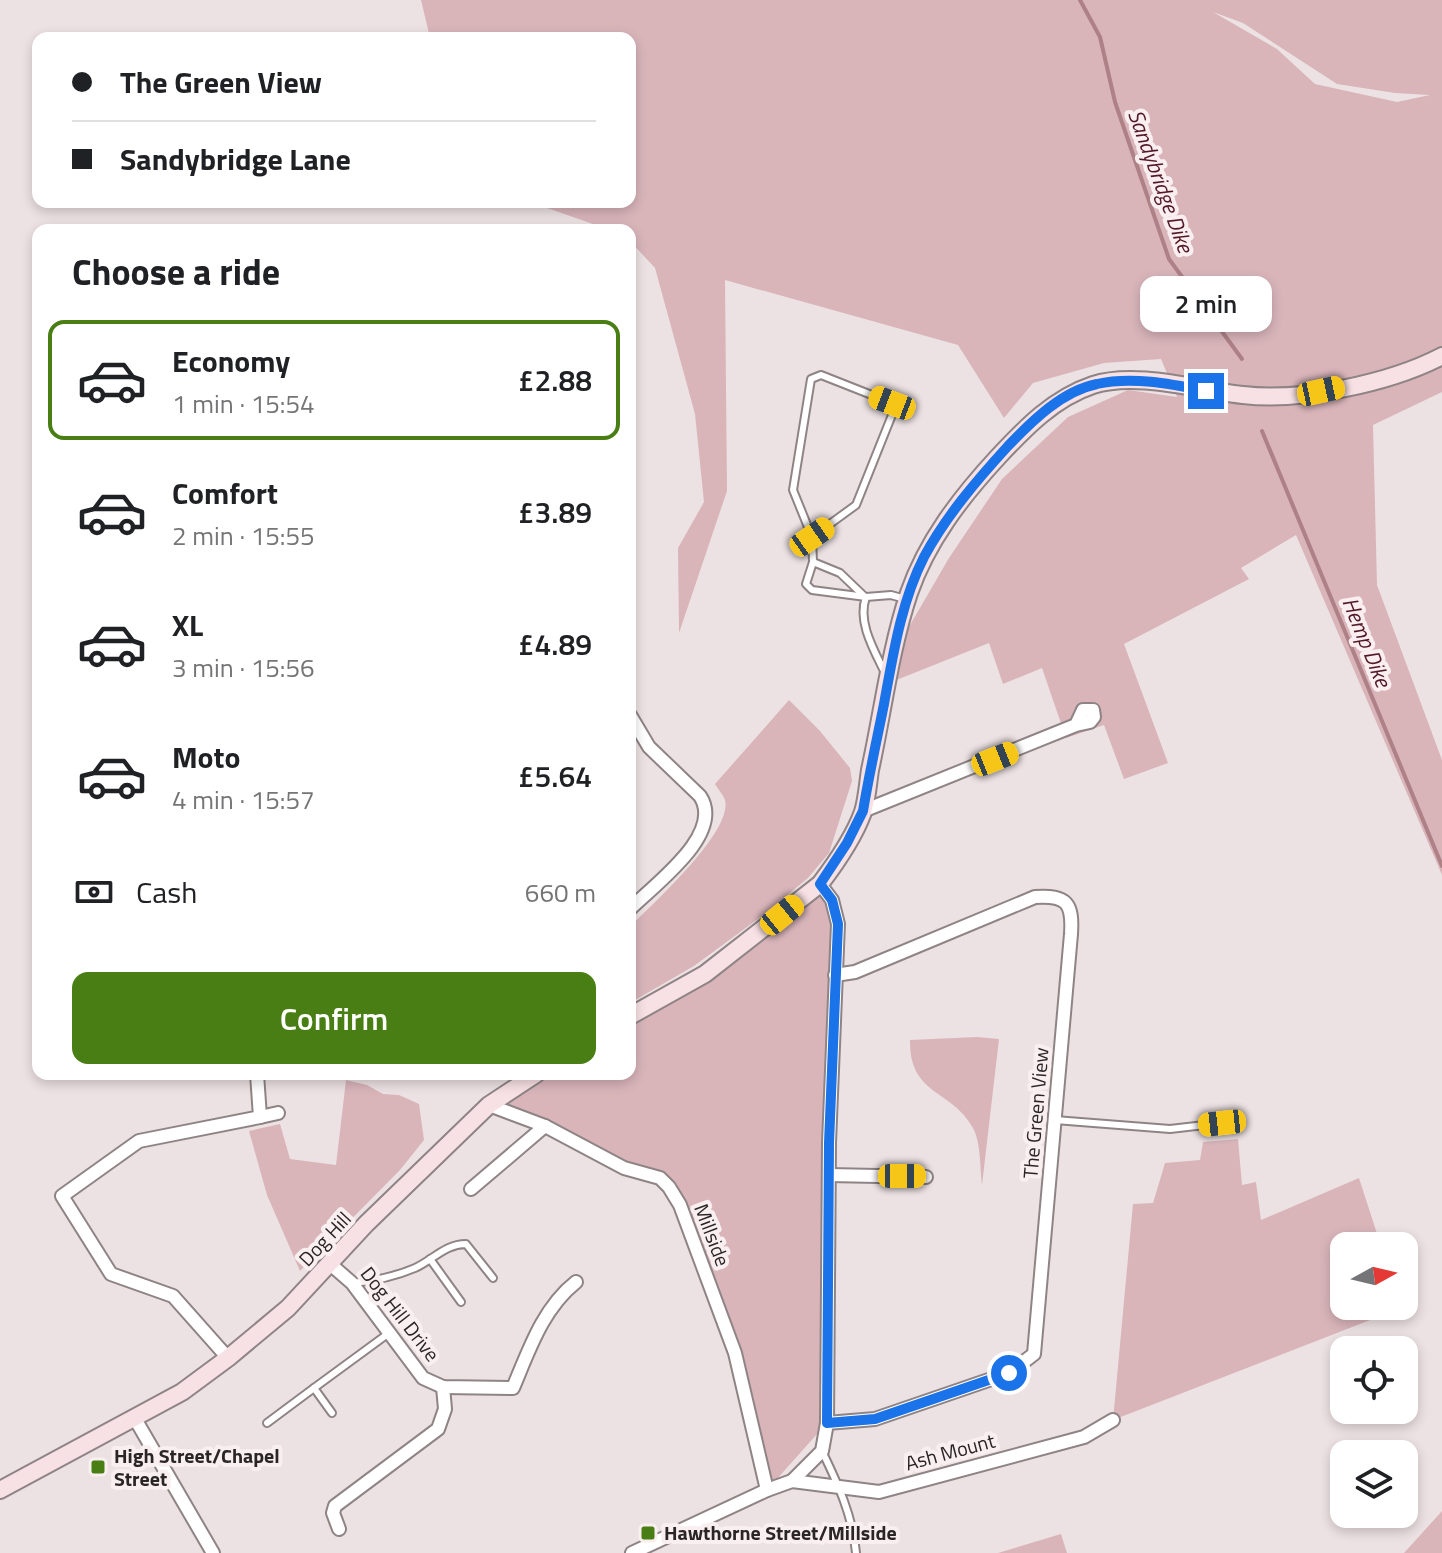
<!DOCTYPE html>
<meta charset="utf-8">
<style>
body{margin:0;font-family:"Titillium Web",sans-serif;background:#f6f6f6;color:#202124;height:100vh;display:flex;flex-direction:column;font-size:30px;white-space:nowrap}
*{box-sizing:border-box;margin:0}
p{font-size:26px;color:#757577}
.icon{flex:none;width:44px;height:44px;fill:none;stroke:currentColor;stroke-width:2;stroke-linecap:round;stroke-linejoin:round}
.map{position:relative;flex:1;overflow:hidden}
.drawer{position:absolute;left:32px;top:224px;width:604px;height:856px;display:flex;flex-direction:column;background:#fff;border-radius:16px;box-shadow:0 4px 12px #0003}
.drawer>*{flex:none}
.guide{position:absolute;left:32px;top:32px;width:604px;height:176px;border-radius:16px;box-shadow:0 4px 12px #0003;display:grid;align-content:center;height:176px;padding:0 40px;background:#fff}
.needle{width:52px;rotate:82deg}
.tools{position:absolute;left:1330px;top:1232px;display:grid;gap:16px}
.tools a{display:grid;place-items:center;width:88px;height:88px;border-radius:16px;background:#fff;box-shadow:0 4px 12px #0003;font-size:40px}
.end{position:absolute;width:36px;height:36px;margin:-18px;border:10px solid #1a73e8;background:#fff;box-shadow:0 0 0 4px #fff}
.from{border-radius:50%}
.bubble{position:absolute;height:56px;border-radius:16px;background:#fff;box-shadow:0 4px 12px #0003;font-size:26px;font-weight:600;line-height:56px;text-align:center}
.car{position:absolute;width:24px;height:48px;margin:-24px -12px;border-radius:10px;box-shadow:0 0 6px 2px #0007;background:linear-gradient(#f5c518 24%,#345 0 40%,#f5c518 0 76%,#345 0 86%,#f5c518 0)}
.guide b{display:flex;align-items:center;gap:28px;height:76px;font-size:30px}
.guide b+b{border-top:2px solid #e0e0e0}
.guide i{width:20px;height:20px;background:#202124}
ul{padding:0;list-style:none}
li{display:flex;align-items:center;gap:24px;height:120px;margin:0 16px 12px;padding:0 24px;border:4px solid transparent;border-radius:16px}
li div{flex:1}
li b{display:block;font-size:30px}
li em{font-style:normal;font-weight:600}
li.selected{border-color:#487e13}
li>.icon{width:72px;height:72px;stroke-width:1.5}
h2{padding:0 40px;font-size:36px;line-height:96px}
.pay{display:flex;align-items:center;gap:20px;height:88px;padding:0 40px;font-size:30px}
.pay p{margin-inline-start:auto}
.cta{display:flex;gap:16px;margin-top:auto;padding:16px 40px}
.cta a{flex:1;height:92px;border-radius:16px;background:#487e13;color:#fff;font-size:32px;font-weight:600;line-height:92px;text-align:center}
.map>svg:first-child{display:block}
.green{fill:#d9b5ba;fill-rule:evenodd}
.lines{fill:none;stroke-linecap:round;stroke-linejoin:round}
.stream{stroke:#ae8187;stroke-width:4}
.lane-casing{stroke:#8f8485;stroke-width:10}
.street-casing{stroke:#8f8485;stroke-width:16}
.secondary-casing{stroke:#8f8485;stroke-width:20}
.lane{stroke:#fff;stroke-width:6}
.street{stroke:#fff;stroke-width:12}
.secondary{stroke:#f8e1e4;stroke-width:16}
.route{stroke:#1a73e8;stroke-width:10}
.poi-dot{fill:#487e13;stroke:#faeff0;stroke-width:3}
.labels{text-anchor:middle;stroke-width:8;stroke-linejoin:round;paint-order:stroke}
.street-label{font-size:20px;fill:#2a2626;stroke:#faeff0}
.poi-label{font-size:20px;font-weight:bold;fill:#2a2626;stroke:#faeff0;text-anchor:start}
.water-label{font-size:22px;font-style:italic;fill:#521826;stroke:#faeff0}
</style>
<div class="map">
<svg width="1442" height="1553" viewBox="0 0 1442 1553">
<rect width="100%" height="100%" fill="#ede2e3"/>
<g class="green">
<path d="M421 0H1442V392L1373 425 1377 585 1442 760V875L1296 535 1241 568 1249 579 1124 644 1168 763 1124 779 1104 725 1066 738 1042 668 1003 684 989 643 894 681 903 637 949 558 1002 479 1068 417 1128 390 1177 397 1161 359 1104 363 1033 383 1004 418 958 345 725 280 727 491 679 633 678 548 704 502 695 414 655 268 630 241V230H610L530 202H630V38H430ZM1213 12 1243 23 1337 84 1395 93 1430 95 1397 102 1315 84 1277 49Z"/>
<path d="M789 700 820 731 850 768 852 781 829 853 808 878 762 916 694 966 630 1003V927C652 904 733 832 725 800 723 795 718 789 715 784Z"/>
<polygon points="820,884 832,900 827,1423 767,1490 735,1353 669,1187 489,1105 536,1074 630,1074 630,1016 705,974"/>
<path d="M977 1037 999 1039 982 1185C980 1168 981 1143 973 1128 952 1089 909 1096 910 1040Z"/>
<polygon points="346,1080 367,1085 383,1094 399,1095 419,1104 424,1140 400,1170 300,1271 267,1195 249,1131 280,1124 290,1159 336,1165"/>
<polygon points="1238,1139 1242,1185 1256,1182 1261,1220 1359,1178 1381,1246 1344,1246 1344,1306 1400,1306 1401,1308 1113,1420 1133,1204 1153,1203 1165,1163 1200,1160 1203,1142"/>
<polygon points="1442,1511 1442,1553 1404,1553"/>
<polygon points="1061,1534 1067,1553 998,1553"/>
</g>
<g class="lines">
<g class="stream">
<polyline points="1080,0 1100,37 1115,102 1169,259 1242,359"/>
<polyline points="1262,431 1442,866"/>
</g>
<defs>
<g id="lane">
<polyline points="812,537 793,490 811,379 821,375 892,403 892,415 856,505 812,537 813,562 806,584 812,590 866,597"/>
<polyline points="813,562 840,573 865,597"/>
<path d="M885 673C874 650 857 622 866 597L891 595 905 599"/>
<polyline points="1055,1120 1170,1129 1222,1123"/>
<polyline points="430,1259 461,1302"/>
<path d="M352 1283C374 1281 394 1277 415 1268 433 1260 445 1244 466 1244L493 1278"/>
<polyline points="332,1413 314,1388 389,1333"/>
<polyline points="267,1423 314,1388"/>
<path d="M822 1451C838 1484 853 1517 856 1553"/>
</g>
<g id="street">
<path d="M630 715 649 747 700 796C725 834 655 884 630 909"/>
<polyline points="863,811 1076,725 1090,722 1094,717 1093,710 1083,710 1076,725"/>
<polyline points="489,1105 545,1126 624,1168 660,1178 669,1187 680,1205 735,1353 767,1490"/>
<polyline points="260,1117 278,1113"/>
<polyline points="829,1175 926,1177"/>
<polyline points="471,1189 545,1126"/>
<path d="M329 1263 352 1283 423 1378 443 1387 513 1388C529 1350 543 1308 576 1282"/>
<polyline points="228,1358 173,1296 111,1274 62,1196 139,1141 260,1117 257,1074"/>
<polyline points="134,1417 213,1553"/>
<path d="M827 1423 875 1419 1009 1373 1034 1354 1071 934C1073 903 1067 895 1035 897L855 972 835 975"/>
<polyline points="792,1481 879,1492 1084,1437 1113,1420"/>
<polyline points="339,1529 333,1513 335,1506 438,1429 445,1409 443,1387"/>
<polyline points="632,1553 767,1490 792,1481 822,1451 827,1423 829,1143 838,924 832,900 820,884"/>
</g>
<g id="secondary">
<path d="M630 1016 705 974 820 884C836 863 854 837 863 812 867 799 868 783 870 770 883 711 890 650 909 593 927 541 961 497 998 457 1025 428 1054 398 1093 385 1136 371 1198 390 1243 395 1301 402 1390 383 1442 356"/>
<polyline points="0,1490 182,1392 228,1358 288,1308 366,1224 489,1105 536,1074"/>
</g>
</defs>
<use href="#lane" class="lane-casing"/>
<use href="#street" class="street-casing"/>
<use href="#secondary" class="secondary-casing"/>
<use href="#lane" class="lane"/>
<use href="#street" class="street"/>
<use href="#secondary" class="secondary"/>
</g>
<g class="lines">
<path class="route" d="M1009 1373 875 1419 827 1423 829 1143 838 924 832 900 820 884 847 843 863 811C869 775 877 739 884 704 893 655 901 602 924 557 946 516 977 480 1008 446 1032 421 1062 391 1097 384 1132 376 1171 384 1206 391"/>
</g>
<g class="poi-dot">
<rect x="90" y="1459" width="16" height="16" rx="4"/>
<rect x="640" y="1525" width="16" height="16" rx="4"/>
</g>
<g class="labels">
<g class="street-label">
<text transform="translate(1036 1113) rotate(-85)" y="7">The Green View</text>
<text transform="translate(712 1235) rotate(69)" y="7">Millside</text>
<text transform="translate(325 1239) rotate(-47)" y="7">Dog Hill</text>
<text transform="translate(400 1314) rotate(52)" y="7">Dog Hill Drive</text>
<text transform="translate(950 1452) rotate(-15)" y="7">Ash Mount</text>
</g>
<g class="poi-label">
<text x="114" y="1463">High Street/Chapel<tspan x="114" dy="23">Street</tspan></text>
<text x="664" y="1540">Hawthorne Street/Millside</text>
</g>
<g class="water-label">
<text transform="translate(1161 181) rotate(70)" y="8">Sandybridge Dike</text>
<text transform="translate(1367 642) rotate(68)" y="8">Hemp Dike</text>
</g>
</g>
</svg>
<div class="tools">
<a><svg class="needle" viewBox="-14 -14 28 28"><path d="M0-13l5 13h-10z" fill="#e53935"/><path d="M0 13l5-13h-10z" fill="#757577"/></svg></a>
<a><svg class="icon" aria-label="locate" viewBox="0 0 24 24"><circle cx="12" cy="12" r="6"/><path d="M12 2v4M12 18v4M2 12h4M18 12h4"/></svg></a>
<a><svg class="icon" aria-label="layers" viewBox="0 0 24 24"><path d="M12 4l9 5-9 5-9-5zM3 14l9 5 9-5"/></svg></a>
</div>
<i class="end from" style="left:1009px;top:1373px"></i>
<i class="end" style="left:1206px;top:391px"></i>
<div class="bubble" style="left:1140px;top:276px;width:132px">2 min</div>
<i class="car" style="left:1321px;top:391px;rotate:78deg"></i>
<i class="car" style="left:892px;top:403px;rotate:291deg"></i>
<i class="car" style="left:812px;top:537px;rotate:55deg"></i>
<i class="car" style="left:995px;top:759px;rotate:68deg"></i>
<i class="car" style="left:782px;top:915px;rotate:51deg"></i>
<i class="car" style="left:1222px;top:1123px;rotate:264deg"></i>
<i class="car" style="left:902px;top:1176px;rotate:90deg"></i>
<div class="guide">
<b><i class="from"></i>The Green View</b>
<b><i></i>Sandybridge Lane</b>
</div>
<section class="drawer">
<h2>Choose a ride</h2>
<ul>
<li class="selected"><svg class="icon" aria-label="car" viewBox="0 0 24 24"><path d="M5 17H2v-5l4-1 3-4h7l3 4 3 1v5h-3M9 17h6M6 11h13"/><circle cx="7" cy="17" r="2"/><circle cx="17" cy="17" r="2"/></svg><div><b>Economy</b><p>1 min · 15:54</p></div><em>£2.88</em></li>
<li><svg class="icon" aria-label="car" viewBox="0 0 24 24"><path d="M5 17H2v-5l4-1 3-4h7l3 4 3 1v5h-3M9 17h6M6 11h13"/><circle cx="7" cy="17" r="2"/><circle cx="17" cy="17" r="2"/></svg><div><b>Comfort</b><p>2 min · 15:55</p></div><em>£3.89</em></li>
<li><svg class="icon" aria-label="car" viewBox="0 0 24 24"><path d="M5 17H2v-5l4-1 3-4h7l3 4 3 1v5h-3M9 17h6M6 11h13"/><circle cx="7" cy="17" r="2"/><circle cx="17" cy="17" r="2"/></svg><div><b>XL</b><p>3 min · 15:56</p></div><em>£4.89</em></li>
<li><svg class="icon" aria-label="car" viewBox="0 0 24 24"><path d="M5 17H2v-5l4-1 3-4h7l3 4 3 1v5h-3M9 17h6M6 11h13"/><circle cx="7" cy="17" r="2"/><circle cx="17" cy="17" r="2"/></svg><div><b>Moto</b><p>4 min · 15:57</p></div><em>£5.64</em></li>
</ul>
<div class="pay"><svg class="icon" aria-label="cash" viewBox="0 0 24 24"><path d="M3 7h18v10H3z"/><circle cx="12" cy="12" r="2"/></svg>Cash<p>660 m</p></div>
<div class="cta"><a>Confirm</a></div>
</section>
</div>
